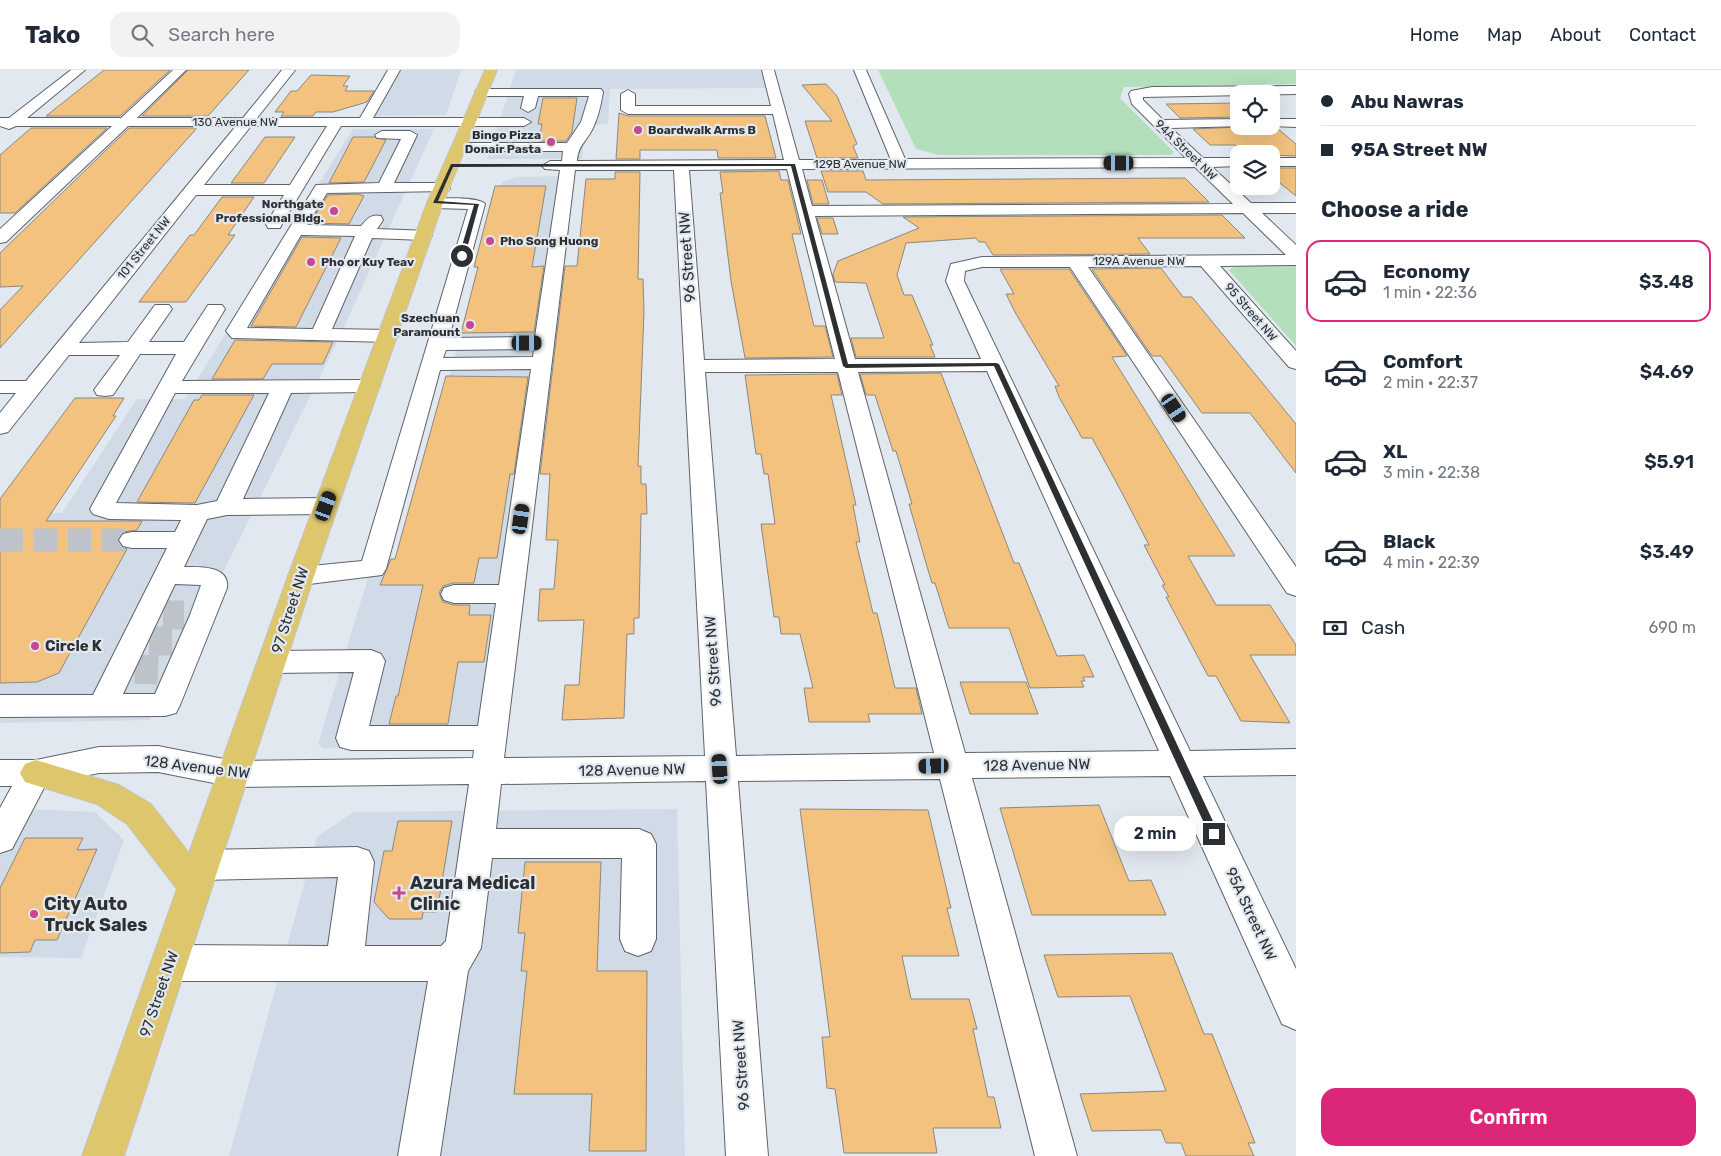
<!DOCTYPE html>
<meta charset="utf-8">
<style>
body{margin:0;font-family:Rubik,sans-serif;background:#f2f2f3;color:#1f2937;height:100vh;display:flex;flex-direction:column;font-size:19px;white-space:nowrap}
*{box-sizing:border-box;margin:0}
p{font-size:16px;color:#747a83}
.icon{flex:none;width:28px;height:28px;fill:none;stroke:currentColor;stroke-width:2;stroke-linecap:round;stroke-linejoin:round}
.map{position:relative;flex:1;overflow:hidden}
.sheet{display:flex;flex-direction:column;background:#fff;width:425px}
.sheet>*{flex:none}
.top-card{display:grid;align-content:center;height:110px;padding:0 25px;background:#fff}
.controls{position:absolute;left:1230px;top:15px;display:grid;gap:10px}
.controls a{display:grid;place-items:center;width:50px;height:50px;border-radius:10px;background:#fff;box-shadow:0 5px 20px #0002;font-size:25px}
.end{position:absolute;width:22px;height:22px;margin:-11px;border:6px solid #2d3032;background:#fff;box-shadow:0 0 0 2px #fff}
.from{border-radius:50%}
.bubble{position:absolute;height:35px;border-radius:15px;background:#fff;box-shadow:0 5px 20px #0002;font-size:16px;font-weight:600;line-height:35px;text-align:center}
.car{position:absolute;width:15px;height:30px;margin:-15px -8px;border-radius:6px;box-shadow:0 0 4px 1px #0007;background:linear-gradient(#222 24%,#8ab4d8 0 40%,#222 0 76%,#8ab4d8 0 86%,#222 0)}
.top-card b{display:flex;align-items:center;gap:18px;height:48px;font-size:19px}
.top-card b+b{border-top:1px solid #e0e1e3}
.top-card i{width:12px;height:12px;background:#1f2937}
ul{padding:0;list-style:none}
li{display:flex;align-items:center;gap:15px;height:82px;margin:0 10px 8px;padding:0 15px;border:2px solid transparent;border-radius:15px}
li div{flex:1}
li b{display:block;font-size:19px}
li em{font-style:normal;font-weight:600}
li.selected{border-color:#db2777}
li>.icon{width:45px;height:45px;stroke-width:1.5}
h2{padding:0 25px;font-size:22px;line-height:60px}
.pay{display:flex;align-items:center;gap:12px;height:55px;padding:0 25px;font-size:19px}
.pay p{margin-inline-start:auto}
.action{display:flex;gap:10px;margin-top:auto;padding:10px 25px}
.action a{flex:1;height:58px;border-radius:15px;background:#db2777;color:#fff;font-size:20px;font-weight:600;line-height:58px;text-align:center}
header{display:flex;align-items:center;gap:30px;box-sizing:border-box;height:70px;padding:0 25px;background:#fff;border-bottom:1px solid #e0e1e3}
header strong{font-size:24px}
nav{display:flex;gap:28px;margin-inline-start:auto;font-size:18px}
.search{width:350px;height:45px;background:#f2f2f3;display:flex;align-items:center;gap:12px;box-sizing:border-box;padding:0 18px;border-radius:15px;color:#747a83;font-size:19px}
main{display:flex;flex:1;min-height:0}
.map>svg:first-child{display:block}
.built{fill:#d0dbe7}
.green{fill:#b3dfbd}
.building{fill:#f2c27e;stroke:#8c8881}
.lines{fill:none;stroke-linecap:round;stroke-linejoin:round}
.minor-tunnel-far1{stroke:#bec3c9;stroke-width:23;stroke-dasharray:23 11;stroke-linecap:butt}
.minor-tunnel{stroke:#bec3c9;stroke-width:29;stroke-dasharray:29 15;stroke-linecap:butt}
.minor-casing{stroke:#5e6369;stroke-width:2}
.major-casing{stroke:#c4c5c6;stroke-width:2}
.minor{fill:#fff;fill-rule:evenodd}
.major{fill:#ddc66b;fill-rule:evenodd}
.route{fill:#2d3032}
.poi-dot{fill:#c8478f;stroke:#e2e8ef;stroke-width:2}
.labels{text-anchor:middle;stroke-width:4.5;stroke-linejoin:round;paint-order:stroke}
.far-street-label{font-size:12px;fill:#2d3032;stroke:#e2e8ef}
.far-poi-label{font-size:12px;font-weight:bold;fill:#2d3032;stroke:#e2e8ef;text-anchor:start}
.street-label{font-size:15px;fill:#2d3032;stroke:#e2e8ef}
.poi-label{font-size:15px;font-weight:bold;fill:#2d3032;stroke:#e2e8ef;text-anchor:start}
.near-poi-label{font-size:18px;font-weight:bold;fill:#2d3032;stroke:#e2e8ef;text-anchor:start}
</style>
<header>
<strong>Tako</strong>
<div class="search"><svg class="icon" aria-label="search" viewBox="0 0 24 24"><circle cx="10" cy="10" r="6"/><path d="M15 15l6 6"/></svg>Search here</div>
<nav><a>Home</a><a>Map</a><a>About</a><a>Contact</a></nav>
</header>
<main>
<div class="map">
<svg width="1296" height="1086" viewBox="0 0 1296 1086">
<rect width="100%" height="100%" fill="#e2e8ef"/>
<g class="built">
<polygon points="399,0 461,0 446,45 373,46"/>
<polygon points="516,0 761,0 766,18 610,19 608,54 585,55 582,89 487,89"/>
<polygon points="353,59 434,59 340,266 150,650 0,653 0,444 62,443 137,329 185,329"/>
<polygon points="565,106 479,677 323,678 318,674 373,491 399,491 502,112 516,107"/>
<polygon points="0,738 95,742 124,770 81,888 0,887"/>
<polygon points="677,739 685,1086 229,1086 317,767 353,742"/>
</g>
<g class="green">
<polygon points="878,0 1296,0 1296,14 1124,17 1120,28 1174,82 1171,85 939,85 916,79"/>
<polygon points="1296,195 1296,276 1229,200 1235,196"/>
</g>
<g class="building">
<polygon points="104,0 170,0 120,46 46,46"/>
<polygon points="188,0 249,0 208,46 142,46"/>
<polygon points="311,5 350,6 343,16 348,16 345,21 374,21 367,32 333,42 316,42 313,46 281,46 284,42 275,42 291,21 297,21"/>
<polygon points="826,14 837,26 857,74 853,76 858,88 817,88 805,51 832,51 802,15"/>
<polygon points="543,28 577,28 572,62 566,71 539,71 542,54 538,54"/>
<polygon points="1239,33 1239,47 1180,48 1166,34"/>
<polygon points="619,43 628,46 765,46 776,88 718,88 717,80 640,80 640,89 616,89"/>
<polygon points="1265,56 1277,58 1296,74 1296,86 1245,84 1235,75 1210,75 1193,59"/>
<polygon points="31,58 107,58 15,143 0,143 0,85"/>
<polygon points="129,58 197,58 0,278 0,240 23,216 0,217 0,183"/>
<polygon points="265,67 295,67 264,113 231,113"/>
<polygon points="353,67 374,67 386,70 364,112 329,113"/>
<polygon points="1271,98 1296,98 1296,126 1271,106"/>
<polygon points="779,101 781,110 788,110 801,164 792,164 814,256 825,256 833,287 745,288 731,211 720,123 723,123 720,102"/>
<polygon points="821,101 863,101 866,110 1185,108 1209,132 883,134 866,122 828,122"/>
<polygon points="615,102 640,102 638,209 643,209 644,241 638,396 641,396 641,414 646,414 647,444 641,444 639,548 634,548 634,564 627,564 624,648 562,650 565,615 579,615 584,550 538,551 540,519 554,519 558,470 546,470 550,404 540,404 565,196 577,196 586,109 615,109"/>
<polygon points="807,110 822,110 829,134 813,134"/>
<polygon points="495,116 546,116 532,197 544,196 534,262 461,263 478,197 474,197"/>
<polygon points="358,124 364,126 349,154 310,153 328,125"/>
<polygon points="222,127 254,127 228,165 235,165 186,232 139,232 190,165 194,165"/>
<polygon points="1222,145 1245,168 1138,168 1150,184 993,185 985,172 979,172 976,168 906,173 897,205 904,225 912,225 933,275 930,275 935,287 856,287 851,268 884,268 866,213 835,212 833,204 838,191 919,158 903,147"/>
<polygon points="817,148 833,148 838,164 822,164"/>
<polygon points="302,167 341,168 296,257 251,256"/>
<polygon points="1161,198 1183,227 1192,227 1296,354 1296,403 1250,343 1202,343 1161,286 1152,286 1092,199"/>
<polygon points="1000,199 1069,199 1127,286 1112,287 1235,486 1188,486 1216,535 1270,535 1296,575 1296,585 1250,585 1290,653 1241,651 1216,606 1208,606 1166,527 1169,527 1162,515 1165,515 1144,475 1149,475 1121,421 1092,368 1082,368 1059,327 1055,316 1059,316 1016,244 1006,224 1014,224"/>
<polygon points="235,270 333,272 323,294 272,294 263,309 212,309"/>
<polygon points="941,303 1014,493 1019,493 1057,586 1084,585 1094,607 1083,607 1085,611 1081,611 1084,617 1030,618 1009,558 949,558 935,513 932,513 926,493 909,434 912,434 896,381 893,381 875,325 866,325 860,304"/>
<polygon points="837,304 842,325 831,325 856,435 853,435 860,472 856,472 873,543 877,543 895,618 916,618 922,644 868,644 870,652 809,652 804,618 813,618 800,564 781,564 779,547 774,547 761,454 775,454 768,404 764,404 761,384 756,384 745,305"/>
<polygon points="446,306 528,307 514,404 510,404 497,488 479,488 474,513 453,513 443,516 439,523 443,532 454,535 470,535 469,545 491,545 484,592 458,592 448,654 389,654 396,626 398,626 423,515 380,515 391,489 395,489"/>
<polygon points="202,325 254,325 195,433 137,432 194,330 199,330"/>
<polygon points="75,328 124,328 113,346 116,346 46,451 142,451 137,460 123,462 117,469 121,477 127,479 59,603 37,612 0,613 0,429"/>
<polygon points="960,612 1026,612 1038,644 970,644"/>
<polygon points="1099,735 1129,811 1151,810 1166,845 1032,845 1000,738"/>
<polygon points="800,739 928,740 951,838 947,838 959,886 902,886 911,929 969,929 977,959 973,959 988,1027 994,1027 1001,1058 933,1058 937,1083 844,1083 835,1019 827,1018 822,967 830,967"/>
<polygon points="398,751 452,751 437,842 423,842 422,849 389,849 374,832 384,781 392,781"/>
<polygon points="25,768 83,768 77,780 97,779 57,870 35,870 30,882 0,883 0,818"/>
<polygon points="525,792 601,792 597,901 647,901 646,1081 589,1081 592,1024 514,1024 527,901 521,901 525,863 518,863"/>
<polygon points="1172,883 1204,964 1212,964 1255,1073 1248,1073 1254,1086 1186,1086 1181,1073 1166,1073 1161,1060 1092,1061 1080,1024 1166,1021 1130,926 1058,927 1044,885"/>
</g>
<g class="lines">
<polyline class="minor-tunnel-far1" points="0,470 132,470"/>
<g class="minor-tunnel">
<polyline points="163,545 184,545"/>
<polyline points="149,571 172,571"/>
<polyline points="135,599 158,600"/>
</g>
<defs>
<g id="minor">
<path d="M71 0H85L27 48H121L173 0H186L137 48H243L282 0H295L257 48H360L388 0H400L373 48H524L531 52 524 56H341L282 154 280 158H268L266 154 284 125H196L79 273 128 272 155 235H169L172 239 149 272H184L208 235H222L225 239 182 311 369 310 376 312 380 316 376 320 369 322 291 323 243 429 326 428 335 431 338 436 335 441 326 444 227 445 207 449 184 497C199 497 230 495 227 518L180 635 176 643 165 646 0 647V625H93L167 478H132L123 476 119 470 123 464 132 462H175L181 450 109 449 93 444 90 439 176 284H140L113 325 105 326 97 325 94 320 120 285H69L8 362 0 364V343L16 323H0V311H26L236 56H128L6 172 0 173V159L112 56H16L9 59 0 56V48H9ZM251 56H327L290 115H204ZM175 323H269L217 431 197 435 116 433ZM175 514 201 515 190 545 155 624H123Z"/>
<path d="M762 0H774L799 90H891L854 0H866L905 89 1186 88 1132 34 1129 24 1131 21 1152 17 1296 16V24L1143 27V30L1163 50 1239 49V56H1243L1171 58 1203 88H1239V96L1212 97 1251 133H1296V143H1262L1296 175V195L1220 196 1296 281V299L1289 297 1201 196 1088 197 1296 497V526L1287 523 1070 197H982L965 201 964 211 1190 681 1296 679V705L1203 706 1296 899V960L1282 954 1170 706 972 708 1077 1086H1035L940 709 738 711 768 1086H726L706 711 501 714 496 759H639L651 764 656 774V869L651 881 638 886 625 881 620 869 622 788H492L481 878 468 901 440 1086H398L428 911H170L157 905 151 893 157 881 170 875 328 876 338 807 202 810 190 806 185 795 190 784 202 780 357 777 369 781 374 792 365 876H441L446 871 469 714 234 717 158 702 99 703 46 714 12 779 0 783V738L12 716H0V690H36L99 677 158 676 234 691 473 688 474 680H351L340 677 336 668 354 602 273 603 263 599 259 592 263 585 273 581 371 580 381 584 385 591 369 656H478L496 533H454L444 530 441 524 444 518 454 515H499L531 299 440 300 386 499 382 505 301 515 292 512 288 506 292 500 301 497 362 491 468 139 435 138 427 133C432 126 480 127 485 134L449 268 535 267 560 100 545 99 542 96 550 91H562L563 81H459L452 77 459 73H567L581 52 589 26H538L535 38 528 42 521 38 524 26H482L477 25 475 22 477 19H601L603 22C601 35 598 48 592 60 585 73 578 76 577 91L784 90 773 44H628L621 40V24L628 20 635 24V36H771ZM1195 97 1233 134 812 136 802 99ZM787 99 835 289 704 290 689 100ZM575 100H674L705 686 504 688ZM1243 143 1286 185 982 187 951 194 946 211 981 289H855L815 146ZM534 279 533 287 443 288 446 280ZM987 301 1159 681 965 683 858 302ZM705 302H838L934 683 736 686Z"/>
<polygon points="1271,49 1296,49 1296,57 1267,56 1271,56"/>
<path d="M382 61H410L417 65 394 113H442L450 118 448 121 327 123 307 155 361 156C368 148 371 144 381 146L383 150 377 159 430 161 432 165 430 169 424 170 372 168 332 259 388 260 395 262 398 266 395 270 388 272 232 268 226 261 316 115 379 113 401 69 377 68 375 65ZM301 165 355 166 313 259 247 258Z"/>
<rect x="1271" y="88" width="25" height="8"/>
</g>
<polygon id="major" points="485,0 497,0 443,133 314,506 124,1086 82,1086 177,819 127,754 97,734 25,712 20,703 25,694 36,690 119,715 151,734 189,783 288,506 427,133"/>
</defs>
<use href="#minor" class="minor-casing"/>
<use href="#major" class="major-casing"/>
<use href="#minor" class="minor"/>
<use href="#major" class="major"/>
</g>
<polygon class="route" points="795,94 848,294 996,293 999,294 1219,764 1217,767 1214,768 1209,764 994,296 846,298 843,296 791,96 453,97 438,131 479,134 465,186 462,188 459,186 474,135 433,133 451,94"/>
<g class="poi-dot">
<circle cx="638" cy="60" r="5"/>
<circle cx="551" cy="72" r="5"/>
<circle cx="334" cy="141" r="5"/>
<circle cx="490" cy="171" r="5"/>
<circle cx="311" cy="192" r="5"/>
<circle cx="470" cy="255" r="5"/>
<circle cx="35" cy="576" r="5"/>
<path d="M396.5 815.5h5v5h5v5h-5v5h-5v-5h-5v-5h5z"/>
<circle cx="34" cy="844" r="5"/>
</g>
<g class="labels">
<g class="far-street-label">
<text x="235" y="56">130 Avenue NW</text>
<text transform="translate(1186 80) rotate(44)" y="4">94A Street NW</text>
<text x="860" y="98">129B Avenue NW</text>
<text transform="translate(144 178) rotate(-51)" y="4">101 Street NW</text>
<text x="1139" y="195">129A Avenue NW</text>
<text transform="translate(1251 242) rotate(49)" y="4">95 Street NW</text>
</g>
<g class="far-poi-label">
<text x="648" y="64">Boardwalk Arms B</text>
<text x="541" y="69" text-anchor="end">Bingo Pizza<tspan x="541" dy="14">Donair Pasta</tspan></text>
<text x="324" y="138" text-anchor="end">Northgate<tspan x="324" dy="14">Professional Bldg.</tspan></text>
<text x="500" y="175">Pho Song Huong</text>
<text x="321" y="196">Pho or Kuy Teav</text>
<text x="460" y="252" text-anchor="end">Szechuan<tspan x="460" dy="14">Paramount</tspan></text>
</g>
<g class="street-label">
<text transform="translate(687 187) rotate(-94)" y="5">96 Street NW</text>
<text transform="translate(290 540) rotate(-72)" y="5">97 Street NW</text>
<text transform="translate(713 591) rotate(-94)" y="5">96 Street NW</text>
<text transform="translate(1037 695) rotate(-1)" y="5">128 Avenue NW</text>
<text transform="translate(197 697) rotate(7)" y="5">128 Avenue NW</text>
<text transform="translate(632 700) rotate(-1)" y="5">128 Avenue NW</text>
<text transform="translate(1251 844) rotate(65)" y="5">95A Street NW</text>
<text transform="translate(159 924) rotate(-71)" y="5">97 Street NW</text>
<text transform="translate(741 995) rotate(-94)" y="5">96 Street NW</text>
</g>
<g class="poi-label">
<text x="45" y="581">Circle K</text>
</g>
<g class="near-poi-label">
<text x="410" y="819">Azura Medical<tspan x="410" dy="21">Clinic</tspan></text>
<text x="44" y="840">City Auto<tspan x="44" dy="21">Truck Sales</tspan></text>
</g>
</g>
</svg>
<div class="controls">
<a><svg class="icon" aria-label="locate" viewBox="0 0 24 24"><circle cx="12" cy="12" r="6"/><path d="M12 2v4M12 18v4M2 12h4M18 12h4"/></svg></a>
<a><svg class="icon" aria-label="layers" viewBox="0 0 24 24"><path d="M12 4l9 5-9 5-9-5zM3 14l9 5 9-5"/></svg></a>
</div>
<i class="end from" style="left:462px;top:186px"></i>
<i class="end" style="left:1214px;top:764px"></i>
<div class="bubble" style="left:1114px;top:746px;width:82px">2 min</div>
<i class="car" style="left:1119px;top:93px;rotate:270deg"></i>
<i class="car" style="left:527px;top:273px;rotate:90deg"></i>
<i class="car" style="left:1174px;top:338px;rotate:146deg"></i>
<i class="car" style="left:326px;top:436px;rotate:20deg"></i>
<i class="car" style="left:521px;top:449px;rotate:8deg"></i>
<i class="car" style="left:934px;top:696px;rotate:269deg"></i>
<i class="car" style="left:720px;top:699px;rotate:356deg"></i>
</div>
<section class="sheet">
<div class="top-card">
<b><i class="from"></i>Abu Nawras</b>
<b><i></i>95A Street NW</b>
</div>
<h2>Choose a ride</h2>
<ul>
<li class="selected"><svg class="icon" aria-label="car" viewBox="0 0 24 24"><path d="M5 17H2v-5l4-1 3-4h7l3 4 3 1v5h-3M9 17h6M6 11h13"/><circle cx="7" cy="17" r="2"/><circle cx="17" cy="17" r="2"/></svg><div><b>Economy</b><p>1 min · 22:36</p></div><em>$3.48</em></li>
<li><svg class="icon" aria-label="car" viewBox="0 0 24 24"><path d="M5 17H2v-5l4-1 3-4h7l3 4 3 1v5h-3M9 17h6M6 11h13"/><circle cx="7" cy="17" r="2"/><circle cx="17" cy="17" r="2"/></svg><div><b>Comfort</b><p>2 min · 22:37</p></div><em>$4.69</em></li>
<li><svg class="icon" aria-label="car" viewBox="0 0 24 24"><path d="M5 17H2v-5l4-1 3-4h7l3 4 3 1v5h-3M9 17h6M6 11h13"/><circle cx="7" cy="17" r="2"/><circle cx="17" cy="17" r="2"/></svg><div><b>XL</b><p>3 min · 22:38</p></div><em>$5.91</em></li>
<li><svg class="icon" aria-label="car" viewBox="0 0 24 24"><path d="M5 17H2v-5l4-1 3-4h7l3 4 3 1v5h-3M9 17h6M6 11h13"/><circle cx="7" cy="17" r="2"/><circle cx="17" cy="17" r="2"/></svg><div><b>Black</b><p>4 min · 22:39</p></div><em>$3.49</em></li>
</ul>
<div class="pay"><svg class="icon" aria-label="cash" viewBox="0 0 24 24"><path d="M3 7h18v10H3z"/><circle cx="12" cy="12" r="2"/></svg>Cash<p>690 m</p></div>
<div class="action"><a>Confirm</a></div>
</section>
</main>
